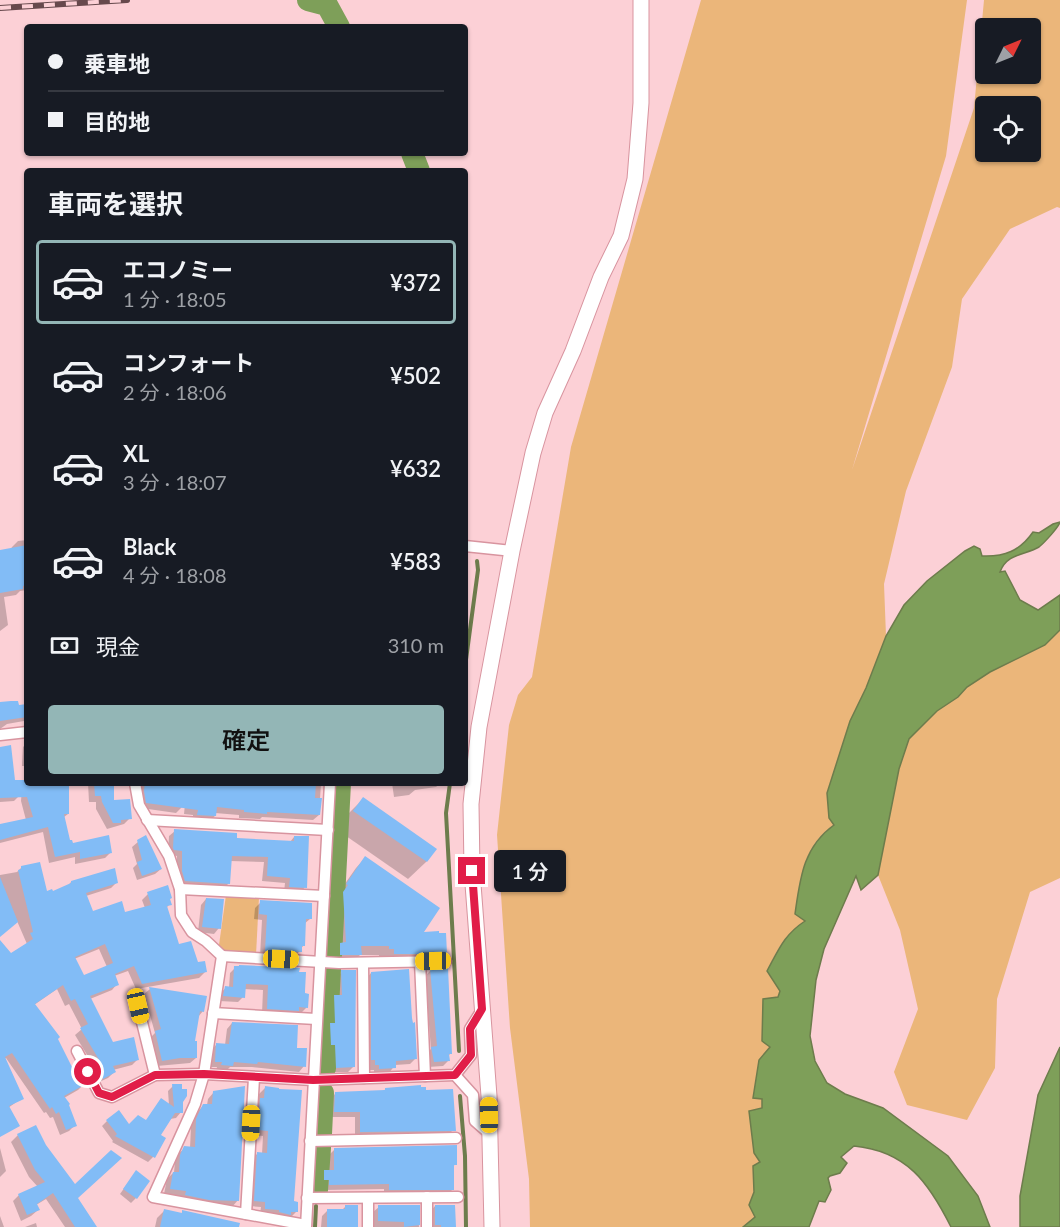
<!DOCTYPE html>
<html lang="ja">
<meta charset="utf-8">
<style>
body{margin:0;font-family:Lato,"Noto Sans JP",sans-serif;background:#242831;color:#f1f3f6;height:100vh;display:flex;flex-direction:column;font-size:22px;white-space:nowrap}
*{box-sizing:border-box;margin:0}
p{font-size:20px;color:#9ea1a6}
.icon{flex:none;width:33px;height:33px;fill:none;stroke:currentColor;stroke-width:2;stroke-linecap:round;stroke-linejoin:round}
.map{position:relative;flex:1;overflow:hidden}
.details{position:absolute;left:24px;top:168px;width:444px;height:618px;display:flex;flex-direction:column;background:#171b24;border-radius:6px;box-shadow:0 2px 4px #0004}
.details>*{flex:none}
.banner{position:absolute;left:24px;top:24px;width:444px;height:132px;border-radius:6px;box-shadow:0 2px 4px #0004;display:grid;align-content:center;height:132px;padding:0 24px;background:#171b24}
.needle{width:39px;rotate:47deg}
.tools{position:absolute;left:975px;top:18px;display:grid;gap:12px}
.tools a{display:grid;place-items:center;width:66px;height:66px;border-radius:6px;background:#171b24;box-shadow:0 2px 4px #0004;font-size:30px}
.end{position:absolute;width:27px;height:27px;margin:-14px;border:8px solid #e11d48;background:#fff;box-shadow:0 0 0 3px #fff}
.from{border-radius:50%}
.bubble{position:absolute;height:42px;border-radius:6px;background:#171b24;box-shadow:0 2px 4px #0004;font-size:20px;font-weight:600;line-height:42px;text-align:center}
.car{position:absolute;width:18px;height:36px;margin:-18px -9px;border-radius:8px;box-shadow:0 0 4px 2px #0007;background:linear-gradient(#f5c518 24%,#345 0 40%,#f5c518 0 76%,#345 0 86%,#f5c518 0)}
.banner b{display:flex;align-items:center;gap:21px;height:57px;font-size:22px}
.banner b+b{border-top:2px solid #363941}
.banner i{width:15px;height:15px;background:#f1f3f6}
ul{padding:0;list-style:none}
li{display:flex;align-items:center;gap:18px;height:84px;margin:0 12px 9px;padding:0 12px;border:3px solid transparent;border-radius:6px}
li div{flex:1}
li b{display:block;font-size:22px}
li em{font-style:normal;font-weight:600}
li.current{border-color:#93b6b6}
li>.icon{width:54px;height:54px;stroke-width:1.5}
h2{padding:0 24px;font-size:27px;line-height:72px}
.pay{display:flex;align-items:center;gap:15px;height:66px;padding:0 24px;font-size:22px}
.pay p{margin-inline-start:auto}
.button{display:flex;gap:12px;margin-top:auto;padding:12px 24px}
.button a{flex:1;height:69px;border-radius:6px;background:#93b6b6;color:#111;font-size:24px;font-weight:600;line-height:69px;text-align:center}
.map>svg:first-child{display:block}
.green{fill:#ebb67a;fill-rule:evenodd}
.water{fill:#7e9f59;stroke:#6d7c4c;stroke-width:1.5}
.shadow{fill:#0003;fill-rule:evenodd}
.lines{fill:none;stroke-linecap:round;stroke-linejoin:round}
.stream{stroke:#6d7c4c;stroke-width:4}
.river{stroke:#7e9f59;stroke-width:22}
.building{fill:#82bcf6;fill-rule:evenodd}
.street-casing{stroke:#d8949f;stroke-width:13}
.secondary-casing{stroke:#d8949f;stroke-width:17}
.street{stroke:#fff;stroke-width:10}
.secondary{stroke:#fff;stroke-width:15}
.rail-casing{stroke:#67494d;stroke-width:6}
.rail{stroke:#fcd0d6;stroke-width:4;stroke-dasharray:11;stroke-linecap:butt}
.route{stroke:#e11d48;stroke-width:8}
</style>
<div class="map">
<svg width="1060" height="1227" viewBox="0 0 1060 1227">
<rect width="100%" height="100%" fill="#fcd0d6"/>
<g class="green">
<path d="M701 0H967L946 156 852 470 974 108 984 0H1060V208L1057 207 1010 229 962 299 952 367 906 491 884 584 886 636 866 688 850 721 827 793 834 825C803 846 800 879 795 914L806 921C784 935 778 949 767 971L780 991 778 997 763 1000 771 1047 759 1060 753 1098 763 1099 760 1162 753 1166 754 1192 749 1205 755 1217 743 1227H530L529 1179 510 1028 497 835 509 725 518 695 532 677 571 447ZM986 28H1030V74H986ZM986 106H1030V152H986Z"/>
<polygon points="1060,630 1060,878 1030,892 997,999 995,1068 967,1120 907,1105 894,1072 918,1009 900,930 878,875 899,769 909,739 937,711 958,697 967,687 990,672 1045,645"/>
<polygon points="226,895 259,897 256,955 223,953 219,945"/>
</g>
<g class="water">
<path d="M1060 522C1059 527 1044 543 1039 547 1026 555 1007 553 1000 572L1005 571 1020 600 1038 610 1060 595V630L1045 645 990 672 967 687 958 697 937 711 909 739 899 769 878 875 861 890 856 876 824 949 816 980 810 1036 815 1061 827 1083 845 1094 883 1108 948 1156 978 1196 990 1227H951C929 1183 907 1151 854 1146L841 1157 847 1163 840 1173 830 1176 828 1178 831 1190 825 1202 819 1201 809 1227H743L755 1217 749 1205 754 1192 753 1166 760 1162 754 1153 749 1111 762 1108V1099L753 1098 759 1060 770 1047 762 1041 763 999 778 997 780 991 767 971C779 949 784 935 805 921L795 914C800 879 803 847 834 825L829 818 827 793 850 721 866 688 886 636 904 605 927 581 965 551 974 546 980 549 982 556C1004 557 1020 551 1033 532L1039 533 1053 524Z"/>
<polygon points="1060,1047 1060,1227 1020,1227 1020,1196 1038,1095"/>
</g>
<g class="shadow">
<polygon points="27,540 27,590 20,591 16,595 4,597 8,625 0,631 0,570 12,547 18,541"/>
<polygon points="465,555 468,555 465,566"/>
<polygon points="27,695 27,725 24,726 24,721 7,724 0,729 0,703 17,707 25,706 25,697"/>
<polygon points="27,743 27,766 22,766 23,747"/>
<polygon points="0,749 19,796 14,801 0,802"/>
<polygon points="27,782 68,783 68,814 64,817 69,842 72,845 111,852 105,858 75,864 75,857 49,863 43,832 0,843 0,826 26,820 21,801 22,788"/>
<polygon points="88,783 122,783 112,785 113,802 130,818 124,824 107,829 96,809 96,802 89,802"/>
<polygon points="133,783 179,783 182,807 176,813 141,808"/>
<polygon points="187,783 321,783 319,815 313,820 262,817 260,819 239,818 239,815 215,813 215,816 209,821 193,820 193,815 184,814"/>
<polygon points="392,783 441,783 436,787 415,790 409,795 394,797"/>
<polygon points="363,799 434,849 426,862 408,879 336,829 345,817"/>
<polygon points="175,831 235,839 290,842 294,837 305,887 300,893 284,892 285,883 262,881 264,862 230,861 229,883 223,889 180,887 177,878 177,856 168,854 169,836"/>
<polygon points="138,842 161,869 155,874 137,880 133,868 137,864 132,847"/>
<polygon points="365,858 421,933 445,953 435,963 379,959 379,955 360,955 351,964 331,965 330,954 336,948 334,903 339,896 337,895 356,868"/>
<path d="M21 868 46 892 52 893 67 887 71 882H117L111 888 86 896 92 913 124 914 145 908 142 900 148 894 168 900 170 904 166 908 178 946 205 972 199 978 136 989 128 971 114 976 117 984 112 990 90 999 112 1044 138 1059 132 1065 113 1070 114 1072 108 1078 97 1083 91 1072 95 1068 75 1035 82 1029 69 1004 65 1006 57 989 34 1005 56 1039 75 1075 84 1084 78 1090 64 1098 75 1125 69 1131 60 1135 53 1117 50 1118 46 1112 44 1113 6 1058 4 1059 22 1098 8 1108 0 1124V946L10 955 27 944 17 921 0 936V875L17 872ZM99 949 107 967 83 977 74 959Z"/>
<polygon points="206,899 219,928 214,934 198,932 201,905"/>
<polygon points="261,902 310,919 304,924 303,946 295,957 260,956 262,920 254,919 255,908"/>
<polygon points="235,968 304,995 307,1007 302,1012 296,1012 293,1015 262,1013 263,990 244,989 243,997 238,1002 219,1001 220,993 226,988 229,988 230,973"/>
<polygon points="431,970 451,1053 448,1056 448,1061 443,1066 428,1067 426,1054 431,1049 425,976"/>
<polygon points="342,972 354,1066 348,1072 331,1072 330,1050 326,1050 325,1030 330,1026 329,1002 337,997 336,978"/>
<polygon points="371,973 415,1059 410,1064 395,1065 389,1073 374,1074 374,1070 370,1070 370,1065 366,1065 366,979"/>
<polygon points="150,989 203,1011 198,1017 193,1042 196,1058 190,1063 157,1066 150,1038 155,1033 144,994"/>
<polygon points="232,1023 295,1049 304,1066 299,1072 252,1067 230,1067 226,1071 216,1070 217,1067 210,1067 211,1050 217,1044 225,1045 227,1029"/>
<polygon points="173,1086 181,1091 181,1112 176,1118 170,1119 158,1135 153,1157 148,1162 112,1142 113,1141 102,1126 107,1121 129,1126 145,1121 169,1105 168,1091"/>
<polygon points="265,1088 296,1212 291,1217 260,1214 261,1207 249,1206 252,1159 258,1153 262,1154 263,1136 254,1135 255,1105 259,1102 259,1094"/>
<polygon points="386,1089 454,1129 449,1134 355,1137 355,1117 329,1117 330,1099 336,1093 383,1091"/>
<polygon points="214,1092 238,1200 232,1207 164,1194 167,1179 174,1172 175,1162 178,1154 185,1148 190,1148 191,1127 197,1112 204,1105 207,1105 208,1099"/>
<polygon points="18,1135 45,1146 95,1227 65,1227 46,1199 36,1205 38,1210 31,1216 21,1221 13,1201 19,1195 38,1187 29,1177 11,1142"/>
<polygon points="0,1148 6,1171 0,1177"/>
<polygon points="335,1149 456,1164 452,1167 453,1189 447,1195 384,1195 384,1189 324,1190 324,1185 319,1185 319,1177 324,1171 329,1171 329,1155"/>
<polygon points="132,1177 136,1198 131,1203 120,1194"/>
<polygon points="418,1206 419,1227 373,1227 373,1212 379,1207"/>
<polygon points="435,1206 455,1227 429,1227 430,1212"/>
<polygon points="345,1207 357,1227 321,1227 322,1216 327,1211 341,1211"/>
<polygon points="164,1211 180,1214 183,1212 237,1227 155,1227 157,1218"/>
<polygon points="0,1216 4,1227 0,1227"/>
<polygon points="36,1223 37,1227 25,1227"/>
</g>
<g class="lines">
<g class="stream">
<polyline points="465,667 478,570 477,561"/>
<polyline points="450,783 446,813 459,1051"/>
<polyline points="460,1096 465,1156 466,1227"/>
<polyline points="315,1227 316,1206"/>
</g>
<g class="river">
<polyline points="308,0 327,5 339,27"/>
<polyline points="412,153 419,171"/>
<polyline points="331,956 340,783"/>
<polyline points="325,1068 330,969"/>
<polyline points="321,1134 323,1093"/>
<polyline points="317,1190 320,1148"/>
</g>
</g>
<g class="building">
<polygon points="27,545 27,585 23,586 23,589 0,593 0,550"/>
<polygon points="11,701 18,701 19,705 27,704 27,717 0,721 0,702"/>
<polygon points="11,745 15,780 27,780 27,783 69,783 69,814 64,814 70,840 72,840 73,843 109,835 112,853 80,859 80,852 55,857 48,827 0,840 0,824 33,817 27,797 0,798 0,747"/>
<polygon points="94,783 114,783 114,800 130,799 132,819 121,820 121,823 113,823 102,802 101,796 95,796"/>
<polygon points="145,783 172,786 172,783 316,783 315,798 322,798 320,815 267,812 267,814 244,812 244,810 217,807 216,816 197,815 198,810 146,803 144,791"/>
<polygon points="363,797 437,849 427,862 353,811"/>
<polygon points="174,829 237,833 237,838 294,841 294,836 309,836 307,888 289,887 290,878 267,876 268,857 232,856 230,884 185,881 182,871 182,851 174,850 173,848"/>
<polygon points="146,835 162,869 142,876 137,862 142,860 137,840"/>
<polygon points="365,856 440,908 424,932 439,931 439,933 446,933 447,954 394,954 394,949 389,949 389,946 361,946 362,955 340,955 340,943 346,942 343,892 348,885 346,884"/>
<path d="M40 862 47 891 52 889 53 891 71 883V881L115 868 118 883 86 893 93 911 122 901 125 912 151 905 147 892 168 885 172 898 170 899 172 905 167 906 179 944 191 941 198 962 205 961 207 972 142 984 134 966 115 974 119 985 90 996 113 1042 134 1037 139 1060 113 1066 116 1072 103 1079 96 1065 101 1063 80 1028 88 1024 75 999 71 1001 63 985 35 1004 60 1037 58 1039 75 1073 79 1071 86 1084 64 1096 70 1104 69 1105 77 1126 66 1130 59 1112 56 1114 52 1107 50 1109 12 1053 5 1057 24 1099 9 1106 20 1126 0 1137V940L11 953 33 939 30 933 33 932 18 870 21 869V866ZM105 944 113 963 84 975 75 957Z"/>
<polygon points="0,877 18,922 0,937"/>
<polygon points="206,898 224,899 221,929 202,927"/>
<polygon points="260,900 312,903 312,919 306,919 305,946 302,946 302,952 265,951 267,915 259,914"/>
<polygon points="239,965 300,968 299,972 306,972 305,991 305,993 309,994 308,1008 299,1007 299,1011 267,1009 268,985 246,984 245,998 223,996 225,986 233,987 234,966 239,966"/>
<polygon points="448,968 452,1054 449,1054 450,1061 434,1062 431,1047 437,1046 430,969"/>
<polygon points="409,969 412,1018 413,1023 415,1022 417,1059 396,1061 396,1068 379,1069 379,1065 375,1065 375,1060 371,1060 371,972"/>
<polygon points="341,970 356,970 355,1067 336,1068 335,1045 331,1045 330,1023 335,1023 334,995 342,995"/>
<polygon points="149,987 207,996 204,1012 200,1011 195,1041 197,1041 197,1058 180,1058 162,1061 155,1031 161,1029"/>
<polygon points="232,1022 298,1025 297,1048 307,1048 306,1067 258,1062 257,1064 234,1062 233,1066 221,1065 222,1062 215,1062 216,1043 229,1044"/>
<polygon points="172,1084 182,1084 182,1089 187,1089 187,1096 183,1102 183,1113 175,1113 161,1135 166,1138 155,1158 115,1136 117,1134 106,1120 119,1110 129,1124 138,1115 146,1120 161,1098 174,1107"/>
<polygon points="421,1085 421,1087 426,1087 426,1090 453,1089 456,1131 360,1132 360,1112 334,1112 335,1092 385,1090 385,1088"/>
<polygon points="245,1086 239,1201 209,1200 185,1195 186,1191 170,1189 173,1172 179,1172 180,1155 184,1146 195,1147 196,1119 203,1104 212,1104 213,1091"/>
<polygon points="265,1086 279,1088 279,1089 302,1090 294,1201 298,1202 298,1212 291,1212 291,1215 279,1212 279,1210 265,1209 265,1202 254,1201 257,1152 267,1153 268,1131 258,1130 260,1098 264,1098"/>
<polygon points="36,1125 46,1145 75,1184 111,1150 122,1158 78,1198 97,1227 75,1227 53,1193 37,1204 40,1210 27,1215 18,1194 45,1182 35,1170 17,1134"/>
<polygon points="457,1145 457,1165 454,1165 454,1190 389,1190 389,1184 329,1185 329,1180 324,1180 324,1170 334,1170 334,1148"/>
<polygon points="136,1170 150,1181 137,1199 123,1189"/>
<polygon points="345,1205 358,1205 358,1227 327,1227 327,1209 345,1209"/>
<polygon points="378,1205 420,1205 420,1225 404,1227 404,1222 378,1221"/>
<polygon points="435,1205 455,1205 456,1227 441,1227 441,1225 435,1225"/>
<polygon points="164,1209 182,1213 182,1210 240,1223 239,1227 160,1227"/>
</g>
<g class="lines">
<defs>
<g id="street">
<polyline points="465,546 512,551"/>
<polyline points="0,735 27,732"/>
<polyline points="135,783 139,805 169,856 180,889 181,915 192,932 206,941 222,956 204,1074 195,1104 153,1197 306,1225"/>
<polyline points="147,820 328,830"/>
<polyline points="180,889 324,896"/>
<polyline points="222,956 339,963 446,961"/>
<polyline points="420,961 425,1076"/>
<polyline points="363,963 364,1078"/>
<polyline points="138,1006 155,1075"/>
<polyline points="213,1013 316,1019"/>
<polyline points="77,1051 99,1093 112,1097 155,1075 204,1074 313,1080 455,1075 471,1055 470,1029 482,1010"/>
<polyline points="455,1075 473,1095 475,1121 490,1134"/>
<polyline points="310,1141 456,1138"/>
<polyline points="427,1197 427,1227"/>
<polyline points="307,1198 458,1197"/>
<polyline points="368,1198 368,1227"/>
<polyline points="246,1214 254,1078"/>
<polyline points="306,1227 330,783"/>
</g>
<polyline id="secondary" points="492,1227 489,1096 472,871 471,804 479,727 512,551 533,453 545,413 573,351 601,277 621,236 635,179 641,103 641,0"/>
</defs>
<use href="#street" class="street-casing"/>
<use href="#secondary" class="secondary-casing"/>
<use href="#street" class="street"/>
<use href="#secondary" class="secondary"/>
<defs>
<polyline id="rail" points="0,8 127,0"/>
</defs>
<use href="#rail" class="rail-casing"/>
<use href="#rail" class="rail"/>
</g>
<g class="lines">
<polyline class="route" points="88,1072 99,1093 112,1097 155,1075 204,1074 313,1080 455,1075 471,1055 470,1029 482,1009 472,871"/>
</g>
</svg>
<div class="tools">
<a><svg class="needle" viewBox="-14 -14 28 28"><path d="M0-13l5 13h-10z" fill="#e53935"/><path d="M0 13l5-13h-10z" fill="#9ea1a6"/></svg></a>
<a><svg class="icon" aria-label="locate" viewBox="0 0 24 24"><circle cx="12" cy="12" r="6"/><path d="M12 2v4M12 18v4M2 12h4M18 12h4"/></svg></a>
</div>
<i class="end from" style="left:88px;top:1072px"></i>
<i class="end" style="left:472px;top:871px"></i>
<div class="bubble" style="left:494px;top:850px;width:72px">1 分</div>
<i class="car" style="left:281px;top:959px;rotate:93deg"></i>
<i class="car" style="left:433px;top:961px;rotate:269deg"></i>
<i class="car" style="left:138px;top:1006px;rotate:167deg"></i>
<i class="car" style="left:489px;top:1115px;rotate:359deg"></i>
<i class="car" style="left:251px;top:1123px;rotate:183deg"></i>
<div class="banner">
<b><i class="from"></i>乗車地</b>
<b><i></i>目的地</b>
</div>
<section class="details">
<h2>車両を選択</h2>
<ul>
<li class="current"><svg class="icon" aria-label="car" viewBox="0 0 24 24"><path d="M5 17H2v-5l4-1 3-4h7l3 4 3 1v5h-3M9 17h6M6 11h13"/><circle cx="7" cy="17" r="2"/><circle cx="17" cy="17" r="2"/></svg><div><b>エコノミー</b><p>1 分 · 18:05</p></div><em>¥372</em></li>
<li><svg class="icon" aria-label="car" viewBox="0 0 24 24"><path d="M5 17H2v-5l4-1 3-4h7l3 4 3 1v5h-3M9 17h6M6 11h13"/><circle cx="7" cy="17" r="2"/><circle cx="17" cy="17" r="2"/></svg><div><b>コンフォート</b><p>2 分 · 18:06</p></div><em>¥502</em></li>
<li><svg class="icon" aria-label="car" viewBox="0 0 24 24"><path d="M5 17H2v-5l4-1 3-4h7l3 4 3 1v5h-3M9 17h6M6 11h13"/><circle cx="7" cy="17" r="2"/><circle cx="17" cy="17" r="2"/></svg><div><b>XL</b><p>3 分 · 18:07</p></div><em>¥632</em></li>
<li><svg class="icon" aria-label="car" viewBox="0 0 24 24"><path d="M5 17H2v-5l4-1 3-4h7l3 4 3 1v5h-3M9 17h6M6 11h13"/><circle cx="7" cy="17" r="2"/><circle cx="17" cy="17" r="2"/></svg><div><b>Black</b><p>4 分 · 18:08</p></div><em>¥583</em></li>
</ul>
<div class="pay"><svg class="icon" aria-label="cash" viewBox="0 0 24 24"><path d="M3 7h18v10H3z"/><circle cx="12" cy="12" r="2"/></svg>現金<p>310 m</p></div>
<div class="button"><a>確定</a></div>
</section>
</div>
